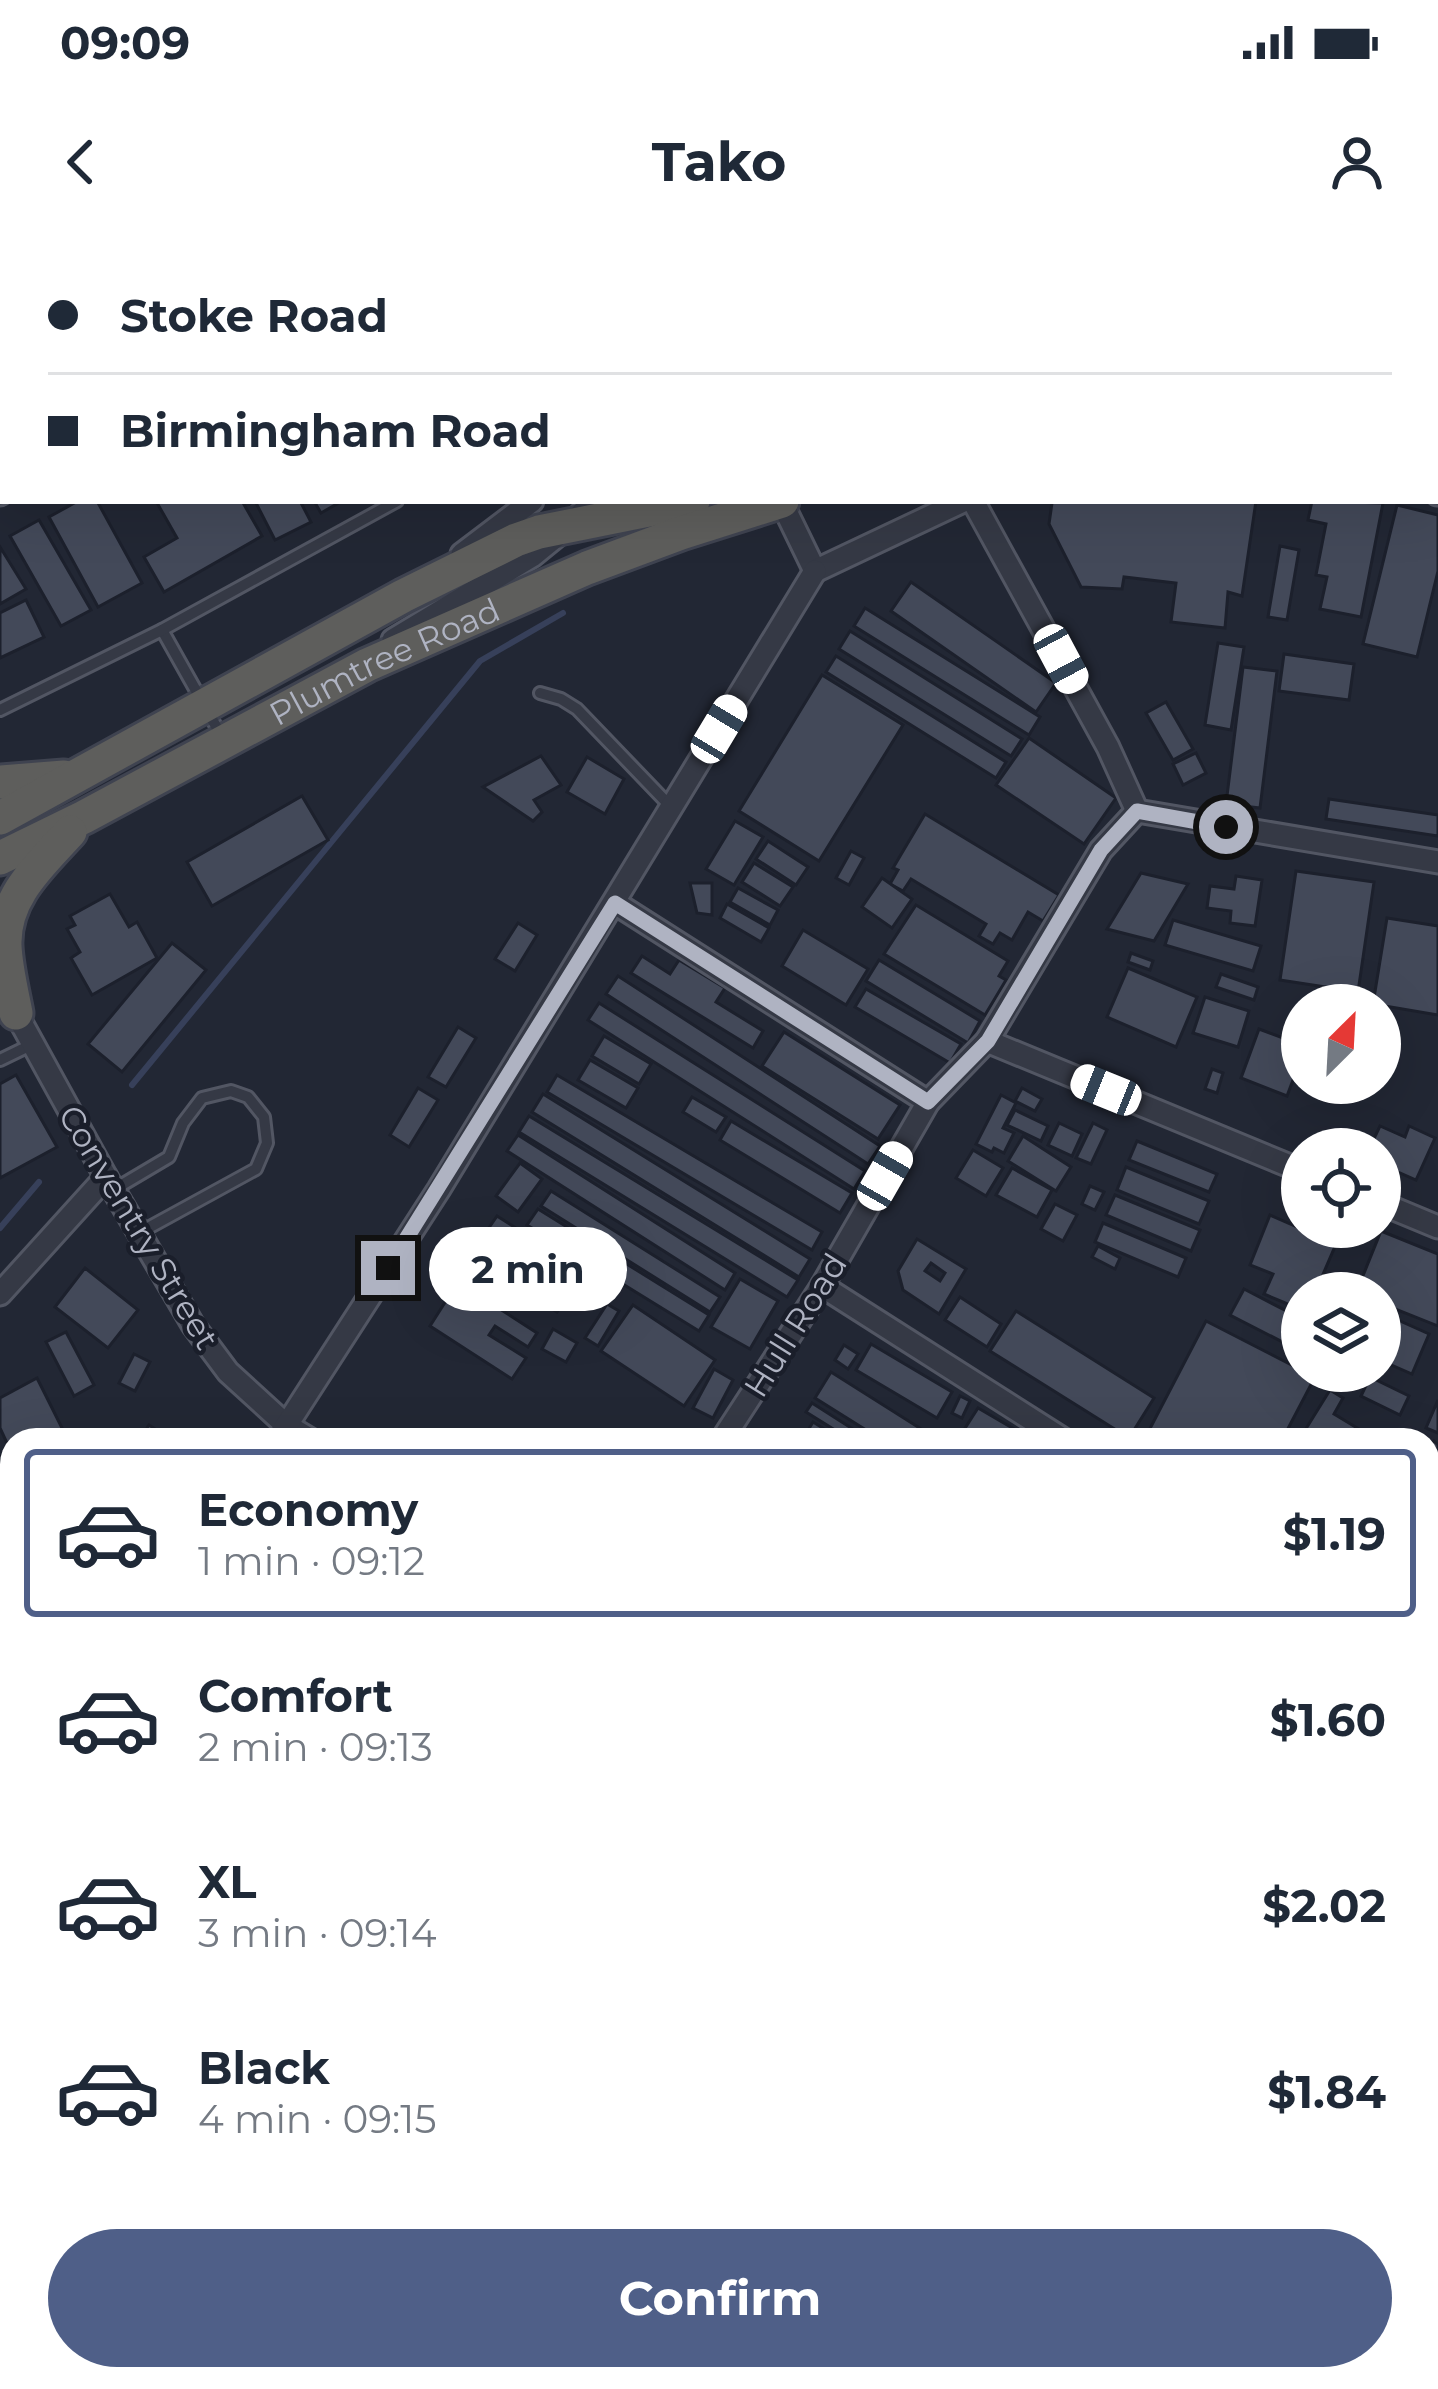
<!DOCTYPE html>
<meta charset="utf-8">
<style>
body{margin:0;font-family:Montserrat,sans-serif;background:#f6f6f7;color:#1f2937;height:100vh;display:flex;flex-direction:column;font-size:45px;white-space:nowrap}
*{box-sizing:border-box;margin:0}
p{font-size:39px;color:#747a83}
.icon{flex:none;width:66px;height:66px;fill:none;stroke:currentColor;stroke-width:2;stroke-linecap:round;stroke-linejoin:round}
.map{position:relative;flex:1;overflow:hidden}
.drawer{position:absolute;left:0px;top:1188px;width:1440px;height:963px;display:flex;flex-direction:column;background:#fff;border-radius:36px 36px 0 0;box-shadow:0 12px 48px #0002}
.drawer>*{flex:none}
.guide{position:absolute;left:0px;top:0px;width:1440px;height:264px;box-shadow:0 12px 48px #0002;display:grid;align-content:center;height:264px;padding:0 48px;background:#fff}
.needle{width:78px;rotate:24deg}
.controls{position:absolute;left:1281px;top:744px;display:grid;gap:24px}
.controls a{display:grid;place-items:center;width:120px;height:120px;border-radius:50%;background:#fff;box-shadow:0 12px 48px #0002;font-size:60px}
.end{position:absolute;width:54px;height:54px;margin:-27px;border:15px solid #afb3c2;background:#111;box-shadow:0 0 0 6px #111}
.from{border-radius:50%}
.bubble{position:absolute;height:84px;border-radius:42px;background:#fff;box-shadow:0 12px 48px #0002;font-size:39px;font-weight:700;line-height:84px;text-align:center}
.car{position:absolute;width:36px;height:72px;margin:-36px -18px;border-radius:15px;box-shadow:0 0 9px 3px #0007;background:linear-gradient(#fff 24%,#345 0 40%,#fff 0 76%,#345 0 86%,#fff 0)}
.guide b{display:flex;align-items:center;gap:42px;height:114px;font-size:45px}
.guide b+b{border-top:3px solid #e0e1e3}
.guide i{width:30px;height:30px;background:#1f2937}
ul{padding:21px 0 0;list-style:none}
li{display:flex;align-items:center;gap:36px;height:168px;margin:0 24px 18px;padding:0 24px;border:6px solid transparent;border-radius:12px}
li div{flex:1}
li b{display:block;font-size:45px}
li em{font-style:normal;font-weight:700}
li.active{border-color:#4f5f88}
li>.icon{width:108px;height:108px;stroke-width:1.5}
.cta{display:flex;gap:24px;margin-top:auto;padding:24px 48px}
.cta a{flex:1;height:138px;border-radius:72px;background:#4f5f88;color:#fff;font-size:48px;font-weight:700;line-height:138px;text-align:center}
.status{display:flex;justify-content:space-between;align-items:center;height:84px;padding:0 60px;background:#fff;direction:ltr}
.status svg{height:33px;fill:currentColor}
header{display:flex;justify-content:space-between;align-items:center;height:156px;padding:0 48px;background:#fff;font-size:54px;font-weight:700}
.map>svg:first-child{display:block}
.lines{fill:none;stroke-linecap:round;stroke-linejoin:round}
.stream{stroke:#37405a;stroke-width:6}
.building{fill:#434959;stroke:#1c202c;stroke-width:3;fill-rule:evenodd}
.service-casing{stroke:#525663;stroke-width:16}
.minor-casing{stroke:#525663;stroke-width:27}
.tertiary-casing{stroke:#525663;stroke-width:33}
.trunk-casing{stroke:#3f4350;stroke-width:39}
.service{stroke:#353945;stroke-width:10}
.minor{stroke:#353945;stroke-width:21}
.tertiary{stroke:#353945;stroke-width:27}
.trunk{stroke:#5e5e5c;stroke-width:33}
.route{stroke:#afb3c2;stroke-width:15}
.labels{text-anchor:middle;stroke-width:9;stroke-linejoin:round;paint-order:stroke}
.street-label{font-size:33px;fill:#afb3c2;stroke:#1a1e2a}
</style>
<div class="status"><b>09:09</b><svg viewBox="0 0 49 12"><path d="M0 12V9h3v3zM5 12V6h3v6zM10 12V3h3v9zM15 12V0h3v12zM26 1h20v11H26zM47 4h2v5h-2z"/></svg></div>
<header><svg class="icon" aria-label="back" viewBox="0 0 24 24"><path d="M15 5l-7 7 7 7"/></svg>Tako<svg class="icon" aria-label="person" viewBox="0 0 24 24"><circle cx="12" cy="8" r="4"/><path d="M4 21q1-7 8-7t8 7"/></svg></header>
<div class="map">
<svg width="1438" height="2149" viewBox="0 0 1438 2149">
<rect width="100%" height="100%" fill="#222734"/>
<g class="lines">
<g class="stream">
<polyline points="576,0 583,3"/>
<polyline points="1437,216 1438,216"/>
<polyline points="132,845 480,421 563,373"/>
<polyline points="0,988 39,942"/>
</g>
</g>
<g class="building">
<polygon points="101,0 196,0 195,3 100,3"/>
<polygon points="317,0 401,0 400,3 325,3"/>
<polygon points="969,0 1119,0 1117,3 969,3"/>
<polygon points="0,28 3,29 3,90 0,89"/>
<polygon points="78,261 97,261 142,343 98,367 49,277"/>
<polygon points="156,261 242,261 262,296 164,352 144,317 177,298"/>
<polygon points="255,261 300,261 311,282 275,300"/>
<polygon points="314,261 342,261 321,273"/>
<polygon points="1054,261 1256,261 1242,356 1228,352 1225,388 1171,382 1176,343 1124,337 1122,349 1081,347 1049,284 1052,263"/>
<polygon points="1312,261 1383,263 1361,377 1320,369 1327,337 1316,335 1326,284 1308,280"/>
<polygon points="1397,265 1438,275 1438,331 1417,417 1363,404"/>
<polygon points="39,280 91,370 61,386 10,296"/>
<polygon points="1280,306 1299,310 1287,380 1268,377"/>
<polygon points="0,307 26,349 0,364"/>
<polygon points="911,342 1056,443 1036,472 891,371"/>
<polygon points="26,360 44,397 0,418 0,373"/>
<polygon points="865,368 1040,477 1029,495 854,386"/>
<polygon points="850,391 1022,499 1011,516 839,409"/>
<polygon points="1218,403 1244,407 1231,490 1205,485"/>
<polygon points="1284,414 1354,424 1349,460 1279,451"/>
<polygon points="836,416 1006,522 996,538 826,432"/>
<polygon points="1243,427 1277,431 1260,568 1226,564"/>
<polygon points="822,435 903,485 819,621 739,571"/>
<polygon points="1166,462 1193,509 1173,520 1146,473"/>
<polygon points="1029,498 1116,558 1084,604 996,545"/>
<polygon points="1196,513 1206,533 1183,545 1173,524"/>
<polygon points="541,516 561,545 534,560 542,572 533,581 483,547"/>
<polygon points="587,517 624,539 605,574 567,552"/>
<polygon points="302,556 328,600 212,666 187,622"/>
<polygon points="1329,559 1438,575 1438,596 1326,579"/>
<polygon points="925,574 1059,655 1043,681 1028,672 1012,700 1000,693 993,704 979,696 986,684 911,639 903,651 890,644 898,630 893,628"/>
<polygon points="735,581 763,597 734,645 706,629"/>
<polygon points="768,601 808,627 796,645 756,619"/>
<polygon points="851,611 864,618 849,645 836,638"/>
<polygon points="754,623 793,647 780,666 742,642"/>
<polygon points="1296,631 1374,642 1358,752 1280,740"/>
<polygon points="1141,633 1188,644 1154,701 1107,689"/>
<polygon points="1236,636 1262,640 1255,686 1230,683 1231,671 1207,668 1210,646 1234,649"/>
<polygon points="882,638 912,659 892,688 862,667"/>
<polygon points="690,643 712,643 712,675 697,673"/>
<polygon points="738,648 778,670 770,685 730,662"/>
<polygon points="110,654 129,687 137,682 157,718 92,755 71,718 80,712 67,689 75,685 70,676"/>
<polygon points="727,664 769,688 761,702 720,678"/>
<polygon points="916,665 1008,721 999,736 1006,740 985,775 884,714"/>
<polygon points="1387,678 1438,686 1438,775 1373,764"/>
<polygon points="1173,680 1261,706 1253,731 1165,705"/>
<polygon points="518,683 537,695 515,731 495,719"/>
<polygon points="803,690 868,729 846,765 782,726"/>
<polygon points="172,703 206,730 122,832 88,804"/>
<polygon points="1131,713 1153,721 1150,730 1128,722"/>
<polygon points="642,716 670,734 679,720 725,748 716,762 763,791 753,808 631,733"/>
<polygon points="879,720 980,781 968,803 866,741"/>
<polygon points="1128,728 1197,757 1176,807 1107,777"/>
<polygon points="1221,734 1258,747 1254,760 1216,747"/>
<polygon points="618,736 880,906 868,924 606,754"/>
<polygon points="866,749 961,804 950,823 855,767"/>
<polygon points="1205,757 1249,771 1238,807 1193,793"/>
<polygon points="599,763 865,931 854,949 588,780"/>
<polygon points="458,787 476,798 446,847 428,837"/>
<polygon points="1259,789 1302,805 1302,816 1287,856 1241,838"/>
<polygon points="784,792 900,865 878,899 762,826"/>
<polygon points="604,796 651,824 639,844 592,816"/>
<polygon points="590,820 638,848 626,868 578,840"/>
<polygon points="1212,829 1223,833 1217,853 1205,849"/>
<polygon points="16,835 57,907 0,938 0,844"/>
<polygon points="557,835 822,992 812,1010 547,852"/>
<polygon points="418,848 438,860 409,907 390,895"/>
<polygon points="1022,848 1042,859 1035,871 1015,861"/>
<polygon points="543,854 810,1019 799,1037 532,872"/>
<polygon points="1001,855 1016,863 1003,888 1014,893 1004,913 994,908 992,912 976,904"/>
<polygon points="692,857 726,877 716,892 683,872"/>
<polygon points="1015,870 1048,886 1041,901 1007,885"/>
<polygon points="529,876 798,1040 787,1057 519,892"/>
<polygon points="731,881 852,953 840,973 720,900"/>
<polygon points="1059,883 1082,894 1072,916 1048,905"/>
<polygon points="1093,883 1107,890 1091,924 1076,918"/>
<polygon points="1380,886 1405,897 1409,886 1435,898 1416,940 1380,924 1380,909 1369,909"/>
<polygon points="518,895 735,1033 725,1050 507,911"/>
<polygon points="1023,896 1071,927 1056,951 1008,921"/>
<polygon points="1137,901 1217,934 1209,952 1129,920"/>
<polygon points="973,910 1003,928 986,956 956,938"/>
<polygon points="520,923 542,939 518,972 496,956"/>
<polygon points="1126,927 1209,961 1199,984 1117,950"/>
<polygon points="1012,928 1052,950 1037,977 996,955"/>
<polygon points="1090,946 1104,952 1095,970 1082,964"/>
<polygon points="551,951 720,1057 710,1072 541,966"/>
<polygon points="1115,955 1200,990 1191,1011 1106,975"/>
<polygon points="1055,964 1077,975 1063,1001 1041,989"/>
<polygon points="538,969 709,1075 699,1091 527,985"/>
<polygon points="1270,975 1336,1004 1315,1053 1302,1053 1302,1070 1264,1054 1273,1034 1250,1025"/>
<polygon points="497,976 586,1033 571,1055 482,998"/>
<polygon points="1103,983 1186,1018 1178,1037 1095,1002"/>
<polygon points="1381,991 1438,1014 1438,1086 1380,1063 1380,1053 1356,1053"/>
<path d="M917 999 966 1029 939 1074 903 1050 898 1031ZM931 1023 945 1033 940 1041 925 1031Z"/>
<polygon points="1098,1006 1120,1018 1115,1029 1092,1017"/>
<polygon points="483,1012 564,1061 557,1072 476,1022"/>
<polygon points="85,1028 138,1070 108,1108 55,1067"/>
<polygon points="740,1039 778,1061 750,1109 711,1087"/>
<polygon points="458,1042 537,1093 528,1107 495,1086 489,1095 526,1118 512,1139 430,1086"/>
<polygon points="1244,1049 1302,1079 1302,1112 1230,1075"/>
<polygon points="960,1057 1001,1084 987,1107 945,1080"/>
<polygon points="607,1064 619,1071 598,1106 585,1098"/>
<polygon points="633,1065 715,1120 684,1166 601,1111"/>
<polygon points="1016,1071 1154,1158 1129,1198 990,1111"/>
<polygon points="1380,1072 1429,1094 1412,1134 1380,1120"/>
<polygon points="1206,1081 1315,1137 1282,1200 1144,1200"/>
<polygon points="553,1089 577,1103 566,1122 542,1109"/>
<polygon points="66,1092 94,1145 74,1156 46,1102"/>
<polygon points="871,1104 952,1152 937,1178 856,1130"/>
<polygon points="844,1105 858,1114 848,1129 835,1120"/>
<polygon points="134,1114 150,1122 135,1151 119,1143"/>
<polygon points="714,1129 733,1140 713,1178 693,1168"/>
<polygon points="831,1132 937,1199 936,1200 882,1200 815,1158"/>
<polygon points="1370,1137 1409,1156 1400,1175 1361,1156"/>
<polygon points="37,1138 68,1200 12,1200 12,1214 0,1188 0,1158"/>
<polygon points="1330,1150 1343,1158 1334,1174 1377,1200 1299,1200"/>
<polygon points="960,1156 970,1161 962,1178 952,1173"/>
<polygon points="1438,1160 1438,1193 1426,1188"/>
<polygon points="812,1163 870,1200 851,1200 806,1172"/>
<polygon points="978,1168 1033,1200 974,1200 962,1193"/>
<polygon points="813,1182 842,1200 802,1200"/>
<polygon points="149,1185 172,1200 139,1200"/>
<polygon points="1434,1201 1438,1205 1438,1230 1435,1235 1438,1237 1438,1373 1430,1387 1428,1210"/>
<polygon points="0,1215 12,1237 12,1284 0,1290"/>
<polygon points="1428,1463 1438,1469 1438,1561 1428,1578"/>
<polygon points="1428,1658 1438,1664 1438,1803 1428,1818"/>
<polygon points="1,1757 12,1764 0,1786 0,1758"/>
<polygon points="0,1899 12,1906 12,1919 0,1912"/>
<polygon points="8,1958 12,1960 12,2011 0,2003 0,1970"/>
<polygon points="0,2075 12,2083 12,2112 0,2105"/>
<polygon points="167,2139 192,2139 208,2149 167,2149 162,2146"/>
<polygon points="198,2139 234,2139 228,2149 214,2149"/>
<polygon points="241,2139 278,2139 293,2149 253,2149"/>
<polygon points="335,2139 374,2139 377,2141 373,2149 349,2149 334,2142"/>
<polygon points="517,2139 548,2139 556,2144 562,2139 574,2146 573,2149 519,2149 513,2145"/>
<polygon points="596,2139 618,2139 634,2149 602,2149 593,2143"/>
<polygon points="630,2139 654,2139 648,2149"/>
<polygon points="703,2139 775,2139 792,2149 719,2149"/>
<polygon points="940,2139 1040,2139 1034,2149 956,2149"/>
</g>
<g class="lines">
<defs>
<g id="service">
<polyline points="162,390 222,497"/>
<polyline points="540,453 561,459 577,469 672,568"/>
<polyline points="0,470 162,390 397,261"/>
<polyline points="0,820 33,804"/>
<polyline points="115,949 169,917 183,883 202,858 231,851 248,857 264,877 267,903 256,929 139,993"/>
</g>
<g id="minor">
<polyline points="467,0 473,3"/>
<polyline points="702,0 711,3"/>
<polyline points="790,3 793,0"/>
<polyline points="1437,170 1438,170"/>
<polyline points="0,254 3,252"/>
<polyline points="1437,254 1438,254"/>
<polyline points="781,261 815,331"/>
<polyline points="973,261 1108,507 1137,571"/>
<polyline points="462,314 532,261"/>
<polyline points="815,331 963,261"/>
<polyline points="393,400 532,316 570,285 594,261"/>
<polyline points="615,663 928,862"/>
<polyline points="12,766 106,937 193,1085 228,1132 286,1185 311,1200"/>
<polyline points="987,801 1302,931"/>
<polyline points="1380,963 1438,987"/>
<polyline points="822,1046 1064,1200"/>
<polyline points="0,1054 106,937"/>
<polyline points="277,1200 439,949 815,331"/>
<polyline points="722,1200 822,1046 928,862 987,801 1101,610 1137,571 1438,622"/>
<polyline points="0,1410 12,1429"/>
<polyline points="1428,1433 1438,1439"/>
<polyline points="0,1632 12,1614"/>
<polyline points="0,1881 12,1889"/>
<polyline points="407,2139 422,2149"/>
<polyline points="1082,2139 1098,2149"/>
</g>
<g id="tertiary">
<polyline points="1428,1876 1438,1865"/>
<polyline points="1173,2149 1182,2139"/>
</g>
<g id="trunk">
<polyline points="1240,3 1243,0"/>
<polyline points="0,542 64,537"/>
<polyline points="0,578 403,356 516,300 539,292 693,261"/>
<path id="s1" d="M0 618 84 577 367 425 587 328 681 293 782 261"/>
<path d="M16 773C12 752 6 728 5 706 3 657 40 625 70 592"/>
</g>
</defs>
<use href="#service" class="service-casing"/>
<use href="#minor" class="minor-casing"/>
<use href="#tertiary" class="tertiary-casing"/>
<use href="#trunk" class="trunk-casing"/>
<use href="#service" class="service"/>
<use href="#minor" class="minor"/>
<use href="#tertiary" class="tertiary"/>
<use href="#trunk" class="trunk"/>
</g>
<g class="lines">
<polyline class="route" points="388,1028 615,663 928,862 988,801 1101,610 1137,571 1226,587"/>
</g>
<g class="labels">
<g class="street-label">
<text dy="12" stroke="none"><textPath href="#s1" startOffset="432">Plumtree Road</textPath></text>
<text transform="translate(139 987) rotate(59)" y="12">Conventry Street</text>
<text transform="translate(795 1085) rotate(-58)" y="12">Hull Road</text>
</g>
</g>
</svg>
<div class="controls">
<a><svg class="needle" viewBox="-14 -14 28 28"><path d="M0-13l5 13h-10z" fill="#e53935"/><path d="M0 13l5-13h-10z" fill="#747a83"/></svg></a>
<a><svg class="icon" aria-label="locate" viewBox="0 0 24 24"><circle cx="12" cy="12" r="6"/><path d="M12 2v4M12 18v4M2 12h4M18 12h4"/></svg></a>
<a><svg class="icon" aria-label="layers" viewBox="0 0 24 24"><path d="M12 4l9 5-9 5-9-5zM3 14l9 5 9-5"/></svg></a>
</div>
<i class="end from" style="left:1226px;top:587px"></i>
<i class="end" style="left:388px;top:1028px"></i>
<div class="bubble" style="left:429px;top:987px;width:198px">2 min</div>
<i class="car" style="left:1061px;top:419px;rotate:152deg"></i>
<i class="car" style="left:719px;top:489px;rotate:31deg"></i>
<i class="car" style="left:1106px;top:850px;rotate:292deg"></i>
<i class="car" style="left:885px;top:936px;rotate:30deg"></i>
<div class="guide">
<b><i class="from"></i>Stoke Road</b>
<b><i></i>Birmingham Road</b>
</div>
<section class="drawer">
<ul>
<li class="active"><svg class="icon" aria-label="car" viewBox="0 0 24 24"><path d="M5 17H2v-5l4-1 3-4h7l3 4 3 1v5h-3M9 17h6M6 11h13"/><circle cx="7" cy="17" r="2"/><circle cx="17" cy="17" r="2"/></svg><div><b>Economy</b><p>1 min · 09:12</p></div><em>$1.19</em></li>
<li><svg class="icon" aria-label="car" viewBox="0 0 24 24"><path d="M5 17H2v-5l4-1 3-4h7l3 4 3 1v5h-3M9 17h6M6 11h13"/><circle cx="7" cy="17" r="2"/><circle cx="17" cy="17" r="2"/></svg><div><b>Comfort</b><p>2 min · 09:13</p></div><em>$1.60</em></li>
<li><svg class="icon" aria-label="car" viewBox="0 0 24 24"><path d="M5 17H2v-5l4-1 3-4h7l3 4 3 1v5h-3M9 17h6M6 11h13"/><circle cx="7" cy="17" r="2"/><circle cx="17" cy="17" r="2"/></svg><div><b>XL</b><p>3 min · 09:14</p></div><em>$2.02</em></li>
<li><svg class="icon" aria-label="car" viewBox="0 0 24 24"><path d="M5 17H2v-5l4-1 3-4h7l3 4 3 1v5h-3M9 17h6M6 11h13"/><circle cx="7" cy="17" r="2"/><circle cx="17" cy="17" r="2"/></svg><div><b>Black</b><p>4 min · 09:15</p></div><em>$1.84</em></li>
</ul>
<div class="cta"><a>Confirm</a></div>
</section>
</div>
